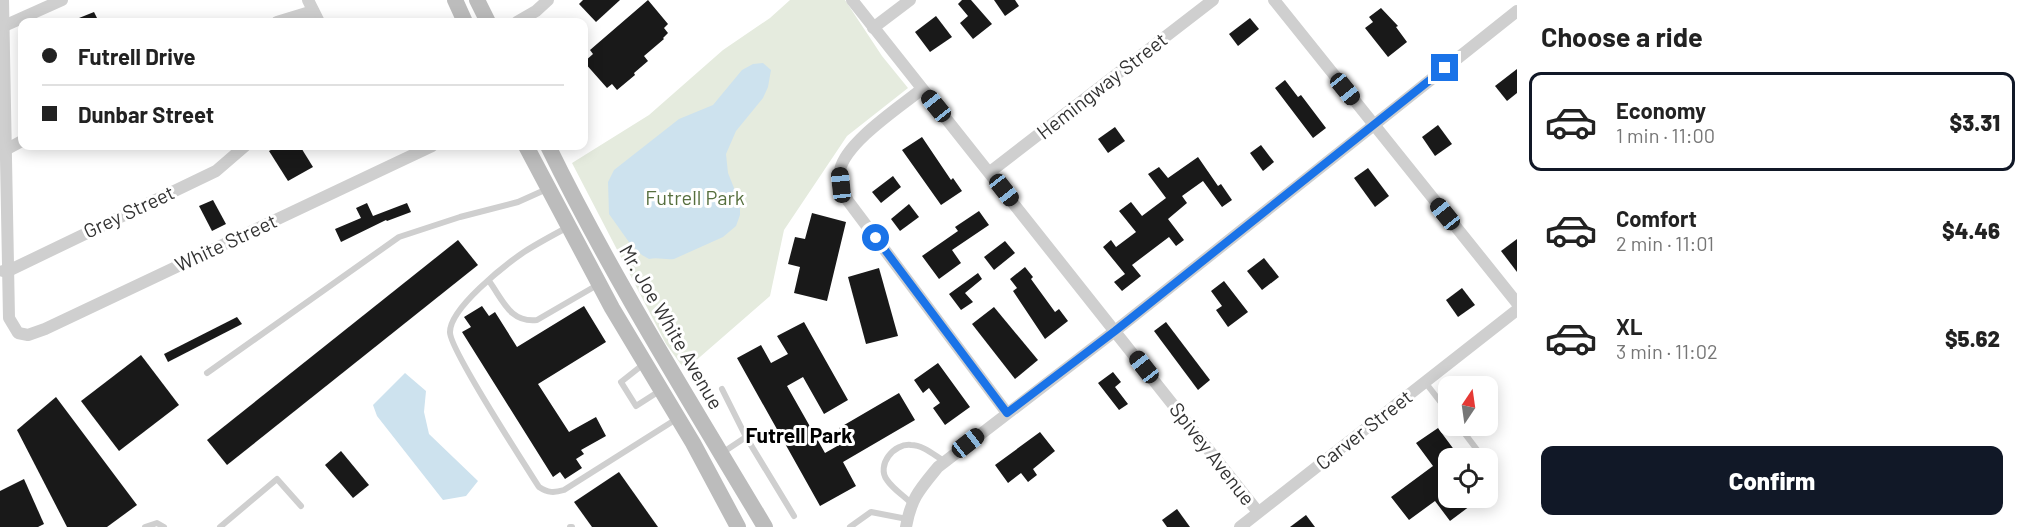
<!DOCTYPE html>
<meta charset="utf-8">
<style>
body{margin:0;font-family:Barlow,sans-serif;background:#f6f6f6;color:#222;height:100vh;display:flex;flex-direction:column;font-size:22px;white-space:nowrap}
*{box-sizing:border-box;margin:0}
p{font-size:20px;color:#767676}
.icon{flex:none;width:33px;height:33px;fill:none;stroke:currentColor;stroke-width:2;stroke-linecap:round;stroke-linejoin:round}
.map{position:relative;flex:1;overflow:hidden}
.panel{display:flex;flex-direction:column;background:#fff;width:510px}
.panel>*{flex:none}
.banner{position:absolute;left:18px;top:18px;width:570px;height:132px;border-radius:12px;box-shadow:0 3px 15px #0003;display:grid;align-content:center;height:132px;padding:0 24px;background:#fff}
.needle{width:39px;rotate:13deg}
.tools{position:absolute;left:1438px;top:376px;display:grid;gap:12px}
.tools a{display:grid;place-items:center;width:60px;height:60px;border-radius:12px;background:#fff;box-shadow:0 3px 15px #0003;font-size:30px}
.end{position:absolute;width:27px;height:27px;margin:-14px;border:8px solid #1a73e8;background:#fff;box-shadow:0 0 0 3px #fff}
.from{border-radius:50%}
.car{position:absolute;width:18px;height:36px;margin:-18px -9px;border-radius:8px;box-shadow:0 0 4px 2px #0007;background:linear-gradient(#222 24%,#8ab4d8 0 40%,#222 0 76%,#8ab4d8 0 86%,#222 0)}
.banner b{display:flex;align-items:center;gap:21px;height:57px;font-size:22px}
.banner b+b{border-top:2px solid #e0e0e0}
.banner i{width:15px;height:15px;background:#222}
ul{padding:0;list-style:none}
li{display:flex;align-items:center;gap:18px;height:99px;margin:0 12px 9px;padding:0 12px;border:3px solid transparent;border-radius:12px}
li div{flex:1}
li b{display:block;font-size:22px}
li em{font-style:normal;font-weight:800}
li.active{border-color:#111827}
li>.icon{width:54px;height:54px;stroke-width:1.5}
h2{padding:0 24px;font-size:27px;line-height:72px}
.primary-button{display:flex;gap:12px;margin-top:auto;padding:12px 24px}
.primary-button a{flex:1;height:69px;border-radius:12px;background:#111827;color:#fff;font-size:24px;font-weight:800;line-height:69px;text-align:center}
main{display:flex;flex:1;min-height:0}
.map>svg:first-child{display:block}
.green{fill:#e5ebde}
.water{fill:#cde2ee}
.building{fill:#191919}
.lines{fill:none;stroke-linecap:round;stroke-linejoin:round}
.lane{stroke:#cfcfcf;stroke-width:6}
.street{stroke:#cfcfcf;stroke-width:12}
.secondary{stroke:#bcbcbc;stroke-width:16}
.route{stroke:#1a73e8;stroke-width:8}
.labels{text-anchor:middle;stroke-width:6;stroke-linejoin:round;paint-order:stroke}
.street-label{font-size:20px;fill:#323232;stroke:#fff}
.park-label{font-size:20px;fill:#566f3e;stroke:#fff}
.neighbourhood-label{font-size:21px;font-weight:bold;fill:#000;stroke:#fff}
</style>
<main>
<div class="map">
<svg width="1517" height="527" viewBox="0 0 1517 527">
<rect width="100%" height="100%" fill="#fff"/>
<polygon class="green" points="790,0 845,0 882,56 908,88 847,136 784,230 770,296 685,370 666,344 572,163 649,115 723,50 770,18"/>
<g class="water">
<path d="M763 63 771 70 768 87 763 98 736 131 726 154 728 173 740 203V215L736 226 723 237 674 259C665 260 658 257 649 259L642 255 631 245 609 214 608 182 614 170 679 119 713 105 742 70 753 64Z"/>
<polygon points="405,373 426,391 424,412 429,434 478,481 466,496 443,500 377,416 373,405"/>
</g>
<g class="building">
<polygon points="583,0 620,0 596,22 579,4"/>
<polygon points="648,0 668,24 664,28 668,33 663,38 664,39 644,56 648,61 634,73 635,75 617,90 612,84 607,88 584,62 593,54 590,50"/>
<polygon points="962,0 971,0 992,24 973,39 960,23 968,16 958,4"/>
<polygon points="994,0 1015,0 1019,6 1005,16"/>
<polygon points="1381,8 1398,26 1396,27 1407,42 1388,57 1365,28 1373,22 1369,17"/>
<polygon points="94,12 99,22 69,22"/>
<polygon points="936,16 952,37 930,52 915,32"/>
<polygon points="1250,18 1259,29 1238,46 1229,34"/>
<polygon points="1517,69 1517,93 1507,101 1495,86"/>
<polygon points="1285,80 1298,97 1301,95 1326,128 1313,138 1275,88"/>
<polygon points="1438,125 1452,144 1435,156 1422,137"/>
<polygon points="1115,127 1125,141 1108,153 1098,139"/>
<polygon points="922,137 951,180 953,178 962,191 941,205 902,150"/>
<polygon points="1261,145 1274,162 1263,171 1250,153"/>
<polygon points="278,146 300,146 313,167 288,181 269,151"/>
<polygon points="1198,157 1218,186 1221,184 1232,200 1222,207 1203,181 1182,196 1187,203 1168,219 1184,240 1176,246 1169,237 1132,265 1141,276 1122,291 1114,282 1125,274 1103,247 1111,240 1116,247 1136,232 1119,211 1131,202 1142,216 1166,198 1148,174 1159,167 1168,178"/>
<polygon points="1368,168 1389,196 1375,207 1354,178"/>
<polygon points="893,176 901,187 881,203 872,192"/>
<polygon points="213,200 226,224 212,231 199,206"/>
<polygon points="367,203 373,216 407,203 411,212 387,221 386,220 341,242 335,229 361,218 356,208"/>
<polygon points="909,204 919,217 900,231 891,219"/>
<polygon points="979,211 989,225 952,250 961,263 939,279 922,256 958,231 955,227"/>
<polygon points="812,213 846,222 827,301 794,293 800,267 788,264 795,237 805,239"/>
<polygon points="1517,239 1517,272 1501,251"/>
<polygon points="458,240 478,265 227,465 207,440"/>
<polygon points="1005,241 1015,253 994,270 984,257"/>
<polygon points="1264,258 1279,277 1262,290 1247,271"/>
<polygon points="1025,267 1033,277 1031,279 1055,312 1059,309 1068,321 1045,339 1013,291 1017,288 1010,279"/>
<polygon points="879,268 898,336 866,344 848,277"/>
<polygon points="978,273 982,279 965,293 973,302 961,310 949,294"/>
<polygon points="1224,281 1248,312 1228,327 1216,310 1222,306 1211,291"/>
<polygon points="1462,288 1475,305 1458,317 1446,300"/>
<polygon points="482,306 489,316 495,312 517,347 584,306 606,342 538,384 569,432 596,417 606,436 581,450 584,454 576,459 582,468 565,479 560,472 553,477 462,332 471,327 464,317"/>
<polygon points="994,307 1038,360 1015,379 972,324"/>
<polygon points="237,317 242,324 168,362 164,354"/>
<polygon points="804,322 848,400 824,414 803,377 787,386 825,453 846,441 839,428 899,393 915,420 843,462 856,486 820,506 737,358 761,345 771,363 788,354 777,336"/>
<polygon points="1166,322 1210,380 1198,390 1154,331"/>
<polygon points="141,355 179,405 119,451 81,401"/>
<polygon points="938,363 970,407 945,425 933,408 940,403 929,388 923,393 914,380"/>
<polygon points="1113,372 1121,382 1115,387 1128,404 1119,410 1098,383"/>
<polygon points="56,397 137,505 107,527 67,527 17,430"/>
<polygon points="1438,428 1461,459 1449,459 1449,498 1464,498 1470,506 1450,521 1435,501 1409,520 1391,497 1433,466 1416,443"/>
<polygon points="1040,432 1055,451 1033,469 1037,475 1028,482 1021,473 1008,483 995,465"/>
<polygon points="341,451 369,485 353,498 325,465"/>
<polygon points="619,472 658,527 592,527 574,502"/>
<polygon points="24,479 44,524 38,527 0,527 0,491"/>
<polygon points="1177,509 1190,527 1167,527 1162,520"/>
<polygon points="1306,515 1315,527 1290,527"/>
</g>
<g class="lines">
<g class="lane">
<path d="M568 227C553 235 538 243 524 252 505 265 450 308 450 332 449 348 525 465 539 487 548 493 554 493 564 490L678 418"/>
<path d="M489 281C503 300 510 323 537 320L599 284"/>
<polyline points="645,363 621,382 636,406 661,390"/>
<polyline points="207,373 399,237 460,217 518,202 547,189"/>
<polyline points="1425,382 1449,413"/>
<polyline points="722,389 746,437"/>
<polyline points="1459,426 1484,459"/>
<polyline points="722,453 746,437 794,516"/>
<path d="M911 503C904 496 893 489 887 480 876 465 894 443 911 445 923 445 934 455 944 461"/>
<polyline points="145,527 157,523 164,527"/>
<polyline points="220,527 277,479 301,506"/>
<polyline points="570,527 572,527"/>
<polyline points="850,527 871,512 907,519"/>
</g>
<g class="street">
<polyline points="3,0 9,318 18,333 28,335 45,329 432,146"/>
<polyline points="308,0 319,22"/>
<polyline points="852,0 1258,512"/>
<polyline points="1274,0 1517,303"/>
<polyline points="277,22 313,11"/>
<polyline points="517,22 536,11 548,0"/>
<polyline points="4,26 62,0"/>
<polyline points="873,28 910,0"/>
<path d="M922 89C900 107 846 142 840 170 838 181 843 191 848 201L1007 413"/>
<polyline points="7,149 22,141"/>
<polyline points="990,172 1213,0"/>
<polyline points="3,271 8,271 216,171 245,146"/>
<path d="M906 527C911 498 920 489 938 467L1115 331 1517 11"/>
<polyline points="1240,527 1517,310"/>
</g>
<g class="secondary">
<polyline points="455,0 465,22"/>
<polyline points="477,0 488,22"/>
<polyline points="526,146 612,308 693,443 738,527"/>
<path d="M548 146C612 277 690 401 765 527"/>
</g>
</g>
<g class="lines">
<polyline class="route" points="876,238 1007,413 1115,331 1445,68"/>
</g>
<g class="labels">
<g class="street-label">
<text transform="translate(1102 86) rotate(-38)" y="7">Hemingway Street</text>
<text transform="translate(129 212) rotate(-25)" y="7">Grey Street</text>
<text transform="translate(226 243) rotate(-25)" y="7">White Street</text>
<text transform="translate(671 327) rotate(60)" y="7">Mr. Joe White Avenue</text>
<text transform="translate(1364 430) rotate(-38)" y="7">Carver Street</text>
<text transform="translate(1212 454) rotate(52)" y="7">Spivey Avenue</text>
</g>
<g class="park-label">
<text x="695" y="205">Futrell Park</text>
</g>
<g class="neighbourhood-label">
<text x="799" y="443">Futrell Park</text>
</g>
</g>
</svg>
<div class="tools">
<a><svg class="needle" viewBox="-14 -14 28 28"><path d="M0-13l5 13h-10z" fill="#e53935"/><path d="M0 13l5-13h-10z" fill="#767676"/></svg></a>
<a><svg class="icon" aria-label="locate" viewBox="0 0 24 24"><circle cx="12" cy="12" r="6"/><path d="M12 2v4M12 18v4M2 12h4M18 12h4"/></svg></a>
</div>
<i class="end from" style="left:876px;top:238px"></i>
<i class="end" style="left:1445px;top:68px"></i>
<i class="car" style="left:1345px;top:89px;rotate:141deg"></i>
<i class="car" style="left:936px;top:106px;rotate:321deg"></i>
<i class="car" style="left:841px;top:185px;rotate:354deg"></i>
<i class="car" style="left:1004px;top:190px;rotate:142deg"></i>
<i class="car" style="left:1445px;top:214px;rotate:321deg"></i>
<i class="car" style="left:1144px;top:367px;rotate:322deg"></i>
<i class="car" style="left:968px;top:443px;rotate:52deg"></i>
<div class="banner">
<b><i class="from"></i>Futrell Drive</b>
<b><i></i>Dunbar Street</b>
</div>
</div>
<section class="panel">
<h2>Choose a ride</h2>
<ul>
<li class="active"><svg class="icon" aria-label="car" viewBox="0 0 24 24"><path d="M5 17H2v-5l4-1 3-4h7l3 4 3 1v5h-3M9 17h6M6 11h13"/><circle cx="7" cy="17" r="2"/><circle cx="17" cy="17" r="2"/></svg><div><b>Economy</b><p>1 min · 11:00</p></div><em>$3.31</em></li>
<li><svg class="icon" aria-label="car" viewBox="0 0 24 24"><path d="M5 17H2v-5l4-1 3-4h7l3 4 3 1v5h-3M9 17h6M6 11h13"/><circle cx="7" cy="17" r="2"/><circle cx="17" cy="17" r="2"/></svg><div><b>Comfort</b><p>2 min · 11:01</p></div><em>$4.46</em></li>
<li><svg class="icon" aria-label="car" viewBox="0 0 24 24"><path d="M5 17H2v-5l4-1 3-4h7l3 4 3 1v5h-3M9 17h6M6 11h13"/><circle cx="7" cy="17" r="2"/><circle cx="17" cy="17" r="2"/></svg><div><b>XL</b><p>3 min · 11:02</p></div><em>$5.62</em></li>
</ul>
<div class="primary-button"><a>Confirm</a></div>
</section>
</main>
